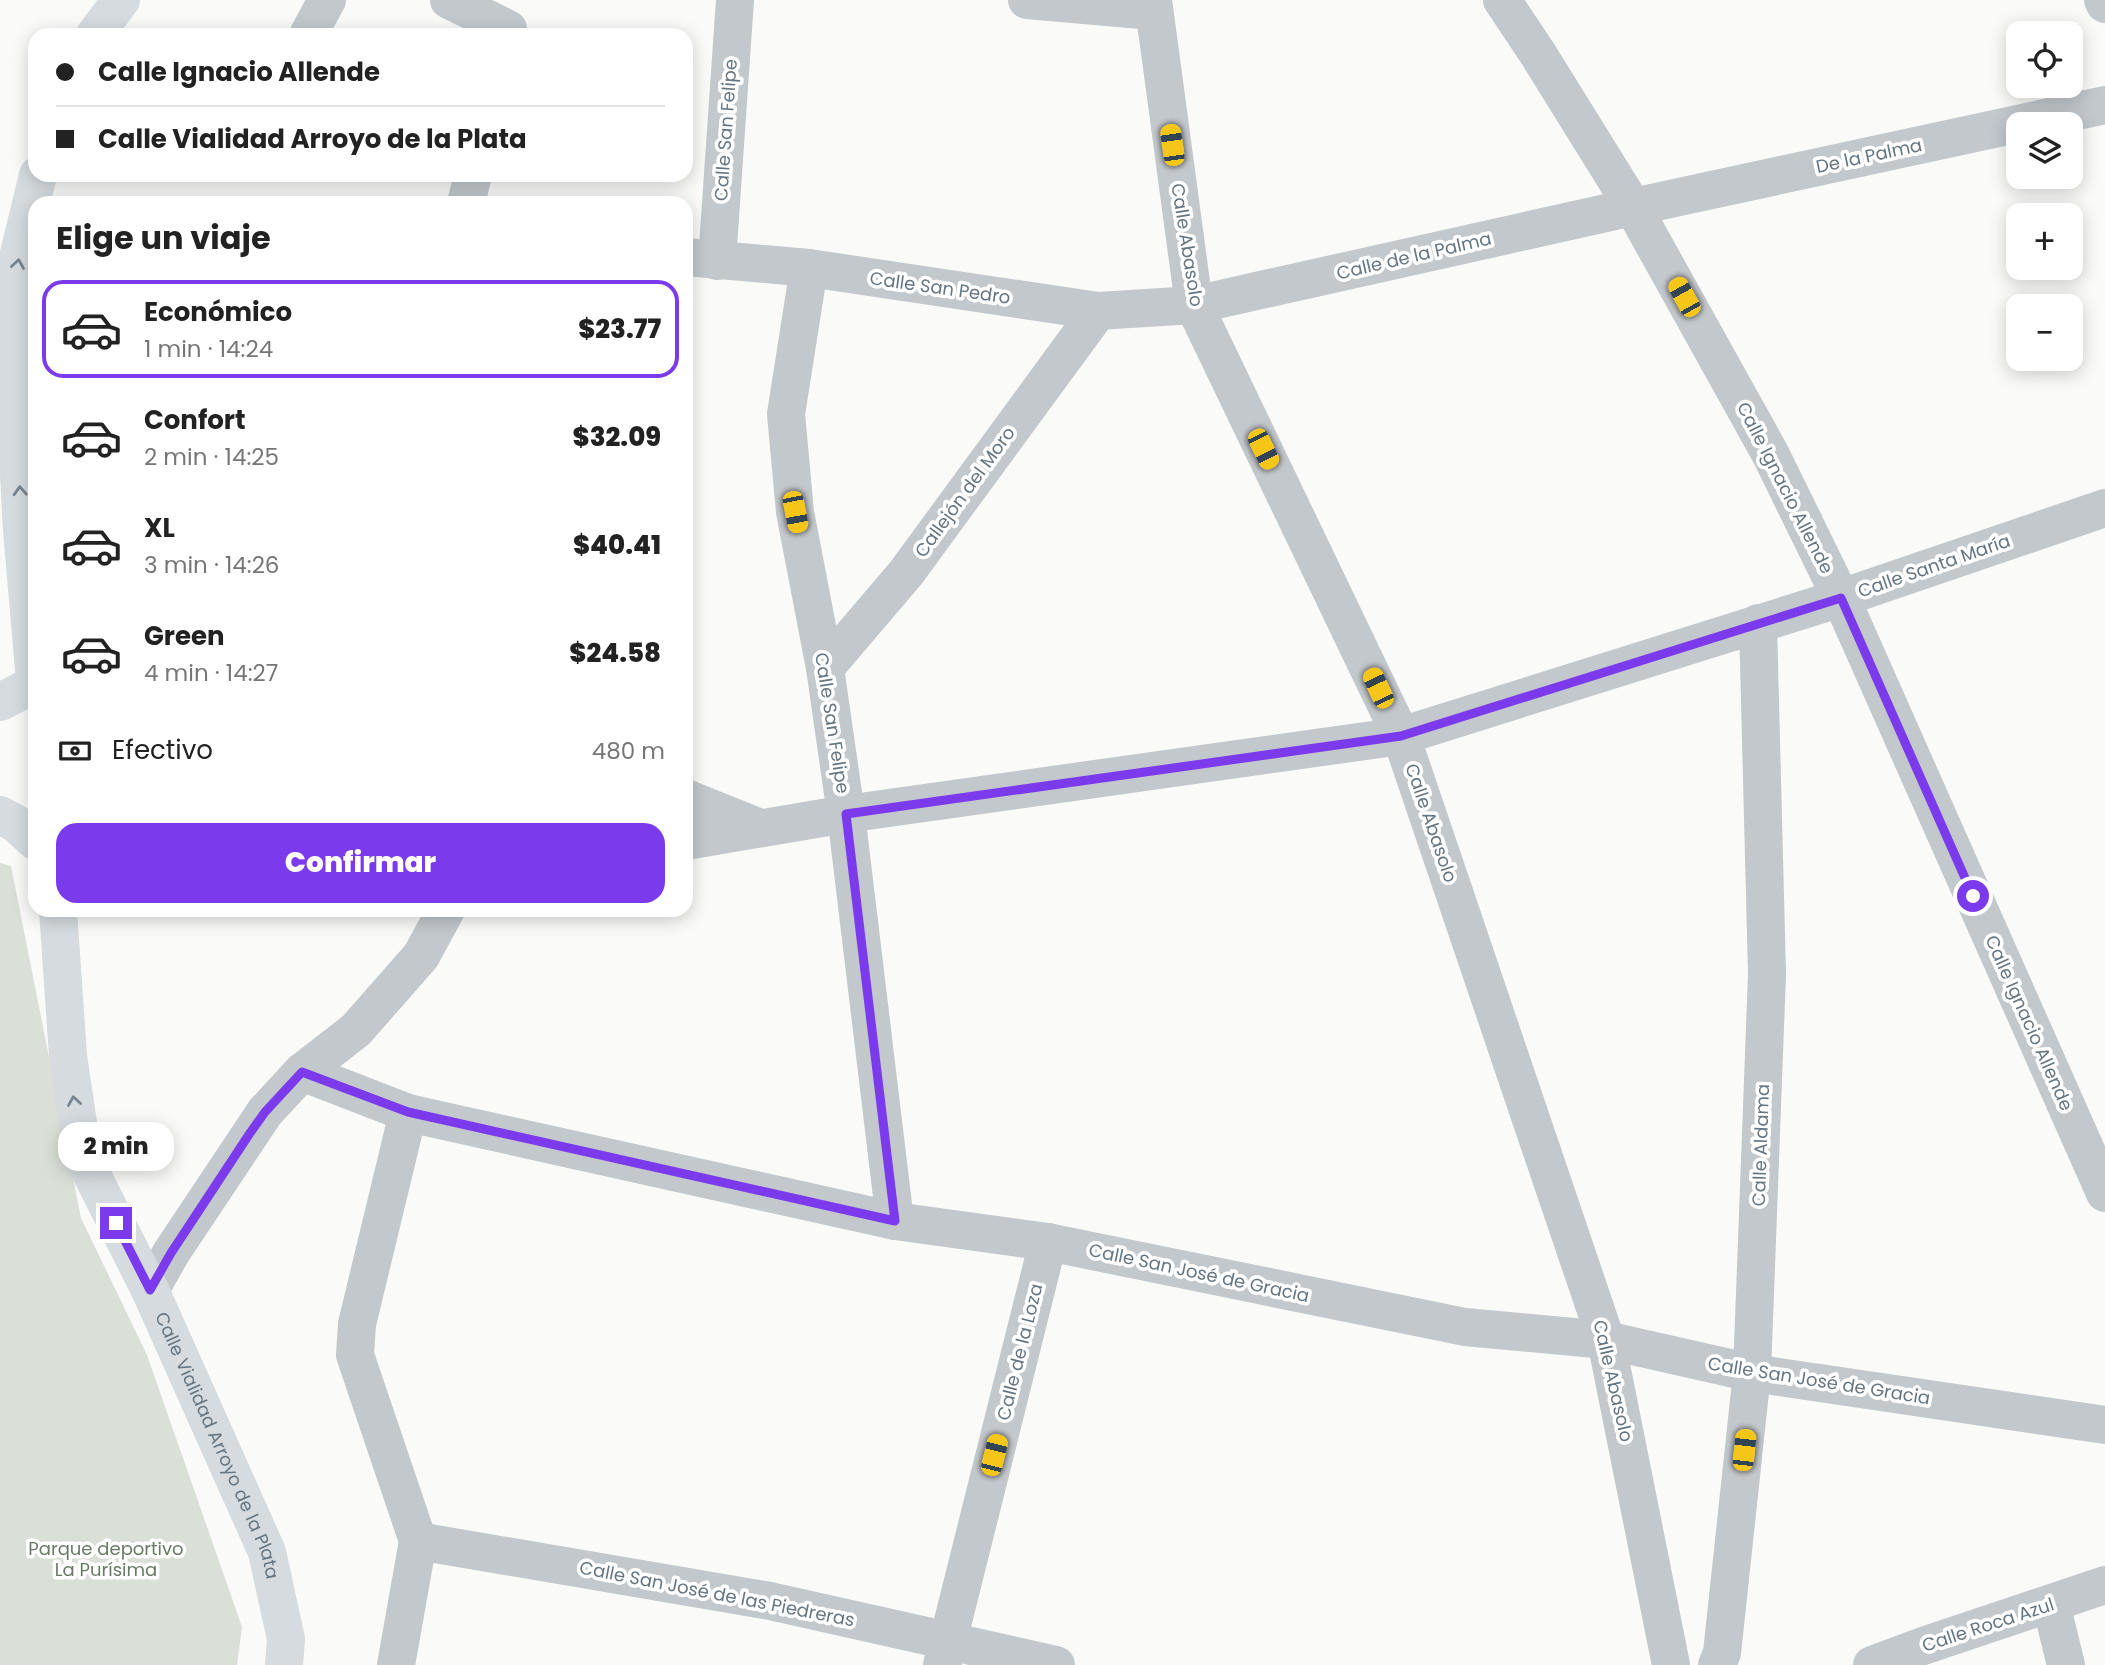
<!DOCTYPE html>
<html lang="es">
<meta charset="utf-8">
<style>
body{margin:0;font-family:Poppins,sans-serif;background:#f6f6f6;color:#222;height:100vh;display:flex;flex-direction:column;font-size:26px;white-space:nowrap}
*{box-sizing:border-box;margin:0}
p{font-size:23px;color:#767676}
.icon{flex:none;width:38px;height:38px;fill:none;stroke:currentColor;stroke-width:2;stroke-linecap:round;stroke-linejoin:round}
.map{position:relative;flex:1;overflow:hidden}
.sheet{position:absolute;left:28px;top:196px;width:665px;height:721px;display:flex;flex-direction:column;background:#fff;border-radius:21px;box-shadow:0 4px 18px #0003}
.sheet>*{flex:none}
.top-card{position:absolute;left:28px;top:28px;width:665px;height:154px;border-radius:21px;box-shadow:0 4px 18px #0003;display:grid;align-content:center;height:154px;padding:0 28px;background:#fff}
.fabs{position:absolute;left:2006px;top:21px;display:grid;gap:14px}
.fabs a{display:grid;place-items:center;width:77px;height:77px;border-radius:14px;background:#fff;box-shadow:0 4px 18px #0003;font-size:35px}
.end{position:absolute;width:32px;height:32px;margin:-16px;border:9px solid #7c3aed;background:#fff;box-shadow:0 0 0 4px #fff}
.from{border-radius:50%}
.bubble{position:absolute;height:49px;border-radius:21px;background:#fff;box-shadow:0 4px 18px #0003;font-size:23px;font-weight:800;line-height:49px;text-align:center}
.car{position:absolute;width:21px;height:42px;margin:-21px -10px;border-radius:9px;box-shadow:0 0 5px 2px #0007;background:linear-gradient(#f5c518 24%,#345 0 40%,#f5c518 0 76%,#345 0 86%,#f5c518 0)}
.top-card b{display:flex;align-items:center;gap:24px;height:66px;font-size:26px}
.top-card b+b{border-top:2px solid #e0e0e0}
.top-card i{width:18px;height:18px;background:#222}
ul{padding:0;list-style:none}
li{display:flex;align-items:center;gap:21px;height:98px;margin:0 14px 10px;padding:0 14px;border:4px solid transparent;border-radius:21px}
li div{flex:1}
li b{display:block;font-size:26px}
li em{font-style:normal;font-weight:800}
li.selected{border-color:#7c3aed}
li>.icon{width:63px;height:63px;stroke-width:1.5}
h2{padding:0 28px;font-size:32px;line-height:84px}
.pay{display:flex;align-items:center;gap:18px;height:77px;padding:0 28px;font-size:26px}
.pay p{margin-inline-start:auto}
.action{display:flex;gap:14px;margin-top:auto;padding:14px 28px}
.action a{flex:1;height:80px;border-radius:21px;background:#7c3aed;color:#fff;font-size:28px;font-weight:800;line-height:80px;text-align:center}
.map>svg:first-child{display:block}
.green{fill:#dadfd7}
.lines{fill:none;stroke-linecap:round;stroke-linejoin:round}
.minor{stroke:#c3c8cc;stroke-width:38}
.major{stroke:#d6dbdf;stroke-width:38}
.oneway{stroke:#768591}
.route{stroke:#7c3aed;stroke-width:9}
.labels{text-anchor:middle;stroke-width:7;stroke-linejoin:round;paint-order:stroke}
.street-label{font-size:18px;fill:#657683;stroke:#fff}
.park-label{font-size:18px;fill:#687a64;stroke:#fff}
</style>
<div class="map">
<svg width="2105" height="1665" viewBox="0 0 2105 1665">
<rect width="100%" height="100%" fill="#fafaf8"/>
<polygon class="green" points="0,863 11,866 81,1218 147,1355 242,1627 237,1665 0,1665"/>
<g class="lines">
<g class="minor">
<polyline points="449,0 508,29"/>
<polyline points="1027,0 1153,11"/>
<polyline points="1153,0 1194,305 1401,736 1606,1340 1671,1665"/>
<polyline points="1502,0 1538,54 1633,207 1771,455 1841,598 2105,1193"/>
<polyline points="2103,0 2105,4"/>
<polyline points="308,35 327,0"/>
<polyline points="466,203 473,175"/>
<polyline points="686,257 809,268 1098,311 1194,305 1633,207 2105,105"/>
<polyline points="717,261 735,0"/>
<polyline points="809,268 786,414 795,512 825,668 846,814 895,1221"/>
<polyline points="825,668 906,573 1098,311"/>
<polyline points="686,798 758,827"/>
<polyline points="686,841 846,814 1401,736 1841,598 2105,508"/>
<polyline points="302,1072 408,1113 895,1221 1048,1242 1465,1327 1606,1340 1752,1373 2105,1425"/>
<polyline points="150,1290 171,1253 265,1112 302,1072 356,1030 421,956 446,910"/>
<polyline points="418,1541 770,1601 1056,1665"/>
<polyline points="2051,1604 2066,1665"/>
<polyline points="396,1665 418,1541 355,1355 357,1324 408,1113"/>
<polyline points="942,1665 1048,1242"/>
<polyline points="1717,1665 1722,1653 1752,1373 1767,974 1758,623"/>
<polyline points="1872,1665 1923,1646 2105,1585"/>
</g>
<g class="major">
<polyline points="95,35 121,0"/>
<polyline points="35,681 22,530 13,366 16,266 38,175"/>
<polyline points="0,702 35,684"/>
<polyline points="0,815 15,823 35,841"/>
<path id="s1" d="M58 910 68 1056 83 1157 150 1290 267 1552 286 1639 284 1665"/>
</g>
</g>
<defs><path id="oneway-chevron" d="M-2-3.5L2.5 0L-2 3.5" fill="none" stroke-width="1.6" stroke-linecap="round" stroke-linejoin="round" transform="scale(1.75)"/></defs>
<g class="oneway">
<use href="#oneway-chevron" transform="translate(18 264) rotate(-81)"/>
<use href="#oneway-chevron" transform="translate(20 491) rotate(-93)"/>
<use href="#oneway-chevron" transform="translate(74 1101) rotate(-99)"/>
</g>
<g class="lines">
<polyline class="route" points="116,1223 150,1290 171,1253 250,1133 265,1112 302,1072 408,1112 895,1221 846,814 1401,736 1841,598 1973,896"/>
</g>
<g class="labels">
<g class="street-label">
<text transform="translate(726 130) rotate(-86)" y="6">Calle San Felipe</text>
<text transform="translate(1869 156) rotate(-12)" y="6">De la Palma</text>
<text transform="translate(1187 245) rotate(81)" y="6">Calle Abasolo</text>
<text transform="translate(1414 256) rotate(-13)" y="6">Calle de la Palma</text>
<text transform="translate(940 288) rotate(8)" y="6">Calle San Pedro</text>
<text transform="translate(1785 488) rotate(63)" y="6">Calle Ignacio Allende</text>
<text transform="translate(965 492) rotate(-54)" y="6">Callejón del Moro</text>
<text transform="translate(1934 566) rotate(-19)" y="6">Calle Santa María</text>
<text transform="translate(832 723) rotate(81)" y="6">Calle San Felipe</text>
<text transform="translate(1431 823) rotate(71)" y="6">Calle Abasolo</text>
<text transform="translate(2029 1023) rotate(66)" y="6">Calle Ignacio Allende</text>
<text transform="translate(1761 1145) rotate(-88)" y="6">Calle Aldama</text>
<text transform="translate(1199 1273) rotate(12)" y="6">Calle San José de Gracia</text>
<text transform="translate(1020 1352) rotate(-76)" y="6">Calle de la Loza</text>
<text transform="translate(1613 1381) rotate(77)" y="6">Calle Abasolo</text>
<text transform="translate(1819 1381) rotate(9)" y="6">Calle San José de Gracia</text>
<text dy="6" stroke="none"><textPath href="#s1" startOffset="567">Calle Vialidad Arroyo de la Plata</textPath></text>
<text transform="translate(717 1594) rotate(11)" y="6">Calle San José de las Piedreras</text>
<text transform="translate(1988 1625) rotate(-18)" y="6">Calle Roca Azul</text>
</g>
<g class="park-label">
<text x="106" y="1555">Parque deportivo<tspan x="106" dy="21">La Purísima</tspan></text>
</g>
</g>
</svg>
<div class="fabs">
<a><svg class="icon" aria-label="locate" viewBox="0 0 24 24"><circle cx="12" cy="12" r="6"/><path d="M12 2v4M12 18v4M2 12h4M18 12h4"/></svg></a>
<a><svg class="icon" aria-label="layers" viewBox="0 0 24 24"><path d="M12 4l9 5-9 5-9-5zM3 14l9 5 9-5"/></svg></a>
<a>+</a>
<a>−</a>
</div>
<i class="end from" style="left:1973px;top:896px"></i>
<i class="end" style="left:116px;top:1223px"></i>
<div class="bubble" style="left:58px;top:1122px;width:116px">2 min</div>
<i class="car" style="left:1172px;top:145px;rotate:352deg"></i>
<i class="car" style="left:1684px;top:297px;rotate:331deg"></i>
<i class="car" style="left:1263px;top:449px;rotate:154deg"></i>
<i class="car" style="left:795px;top:512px;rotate:169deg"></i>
<i class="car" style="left:1378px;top:688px;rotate:335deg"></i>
<i class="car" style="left:1744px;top:1450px;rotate:6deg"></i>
<i class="car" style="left:994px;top:1455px;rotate:14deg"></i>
<div class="top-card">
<b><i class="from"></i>Calle Ignacio Allende</b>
<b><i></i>Calle Vialidad Arroyo de la Plata</b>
</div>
<section class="sheet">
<h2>Elige un viaje</h2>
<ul>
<li class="selected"><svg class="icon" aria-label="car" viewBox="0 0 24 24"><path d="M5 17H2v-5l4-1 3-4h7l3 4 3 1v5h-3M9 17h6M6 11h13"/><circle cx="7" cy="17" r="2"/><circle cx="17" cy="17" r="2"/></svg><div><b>Económico</b><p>1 min · 14:24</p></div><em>$23.77</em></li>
<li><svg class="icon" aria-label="car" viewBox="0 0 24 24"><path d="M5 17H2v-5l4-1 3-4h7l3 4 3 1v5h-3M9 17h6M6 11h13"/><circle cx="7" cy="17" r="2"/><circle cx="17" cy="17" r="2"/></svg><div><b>Confort</b><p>2 min · 14:25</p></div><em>$32.09</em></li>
<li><svg class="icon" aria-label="car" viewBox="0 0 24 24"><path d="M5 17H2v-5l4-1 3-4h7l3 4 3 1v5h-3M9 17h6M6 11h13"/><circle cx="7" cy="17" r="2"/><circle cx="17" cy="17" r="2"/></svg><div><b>XL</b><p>3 min · 14:26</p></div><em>$40.41</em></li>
<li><svg class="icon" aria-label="car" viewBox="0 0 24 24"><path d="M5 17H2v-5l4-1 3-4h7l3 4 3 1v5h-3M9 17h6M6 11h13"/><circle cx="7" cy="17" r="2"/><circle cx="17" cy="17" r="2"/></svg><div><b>Green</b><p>4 min · 14:27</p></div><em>$24.58</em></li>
</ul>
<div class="pay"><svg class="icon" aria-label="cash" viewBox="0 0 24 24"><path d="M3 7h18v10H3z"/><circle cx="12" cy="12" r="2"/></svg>Efectivo<p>480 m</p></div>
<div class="action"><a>Confirmar</a></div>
</section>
</div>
